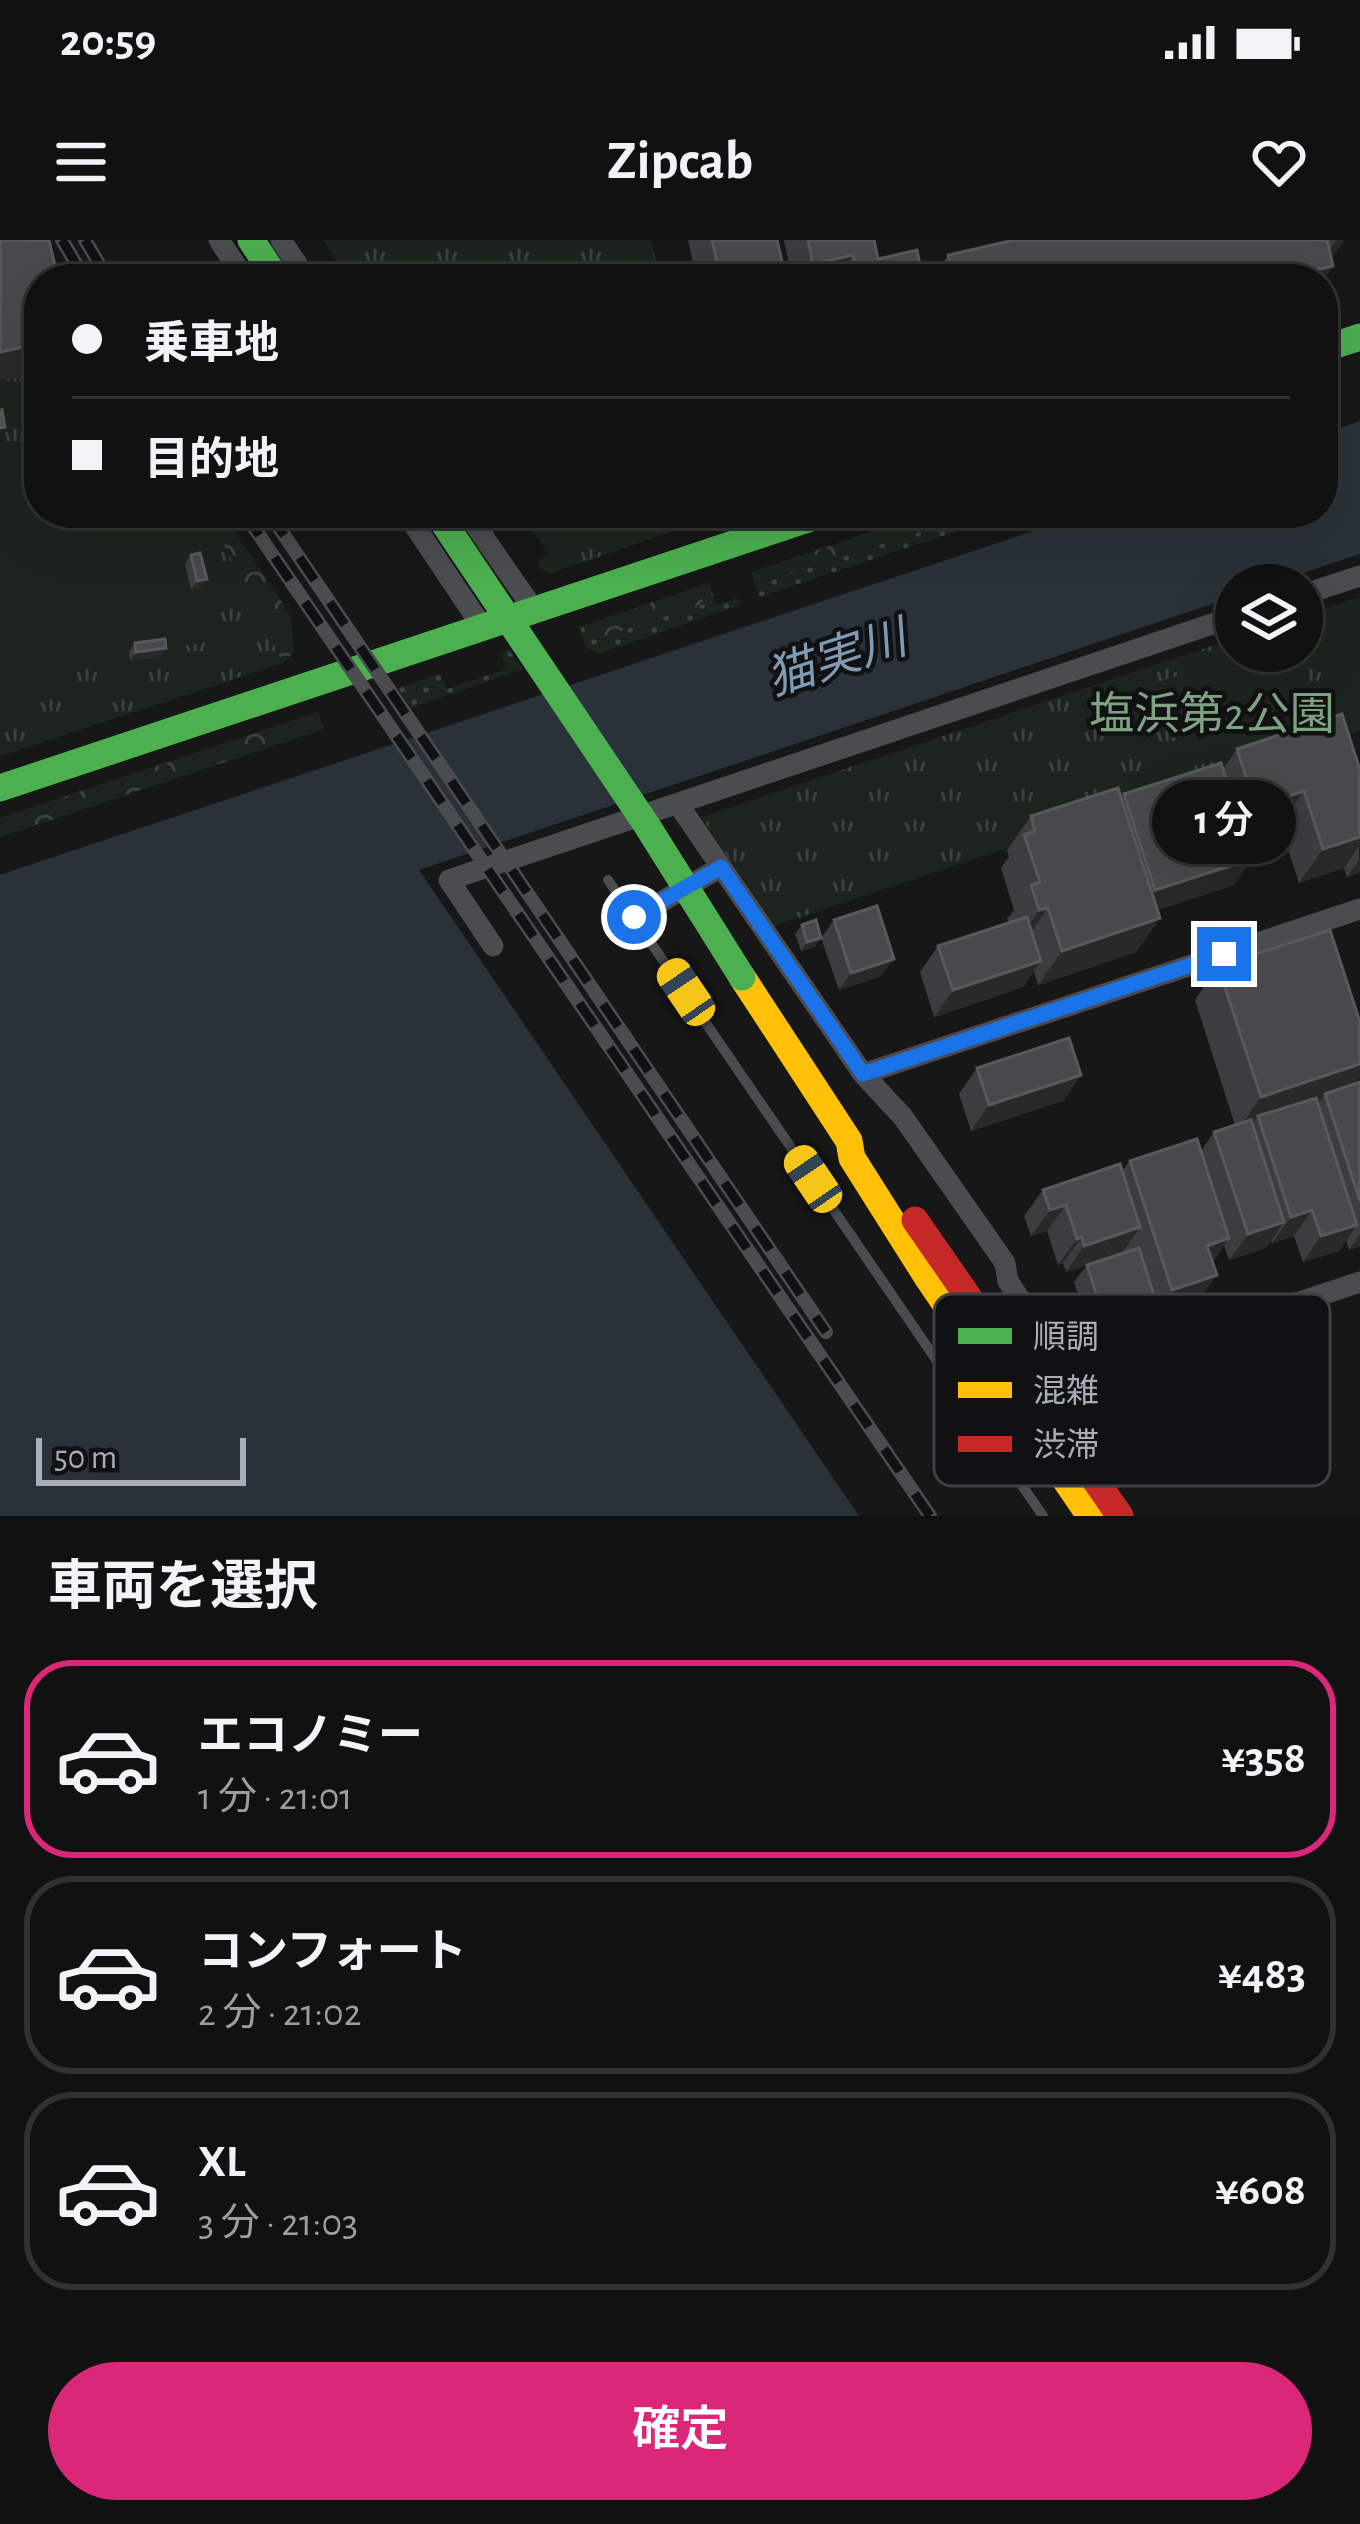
<!DOCTYPE html>
<html lang="ja">
<meta charset="utf-8">
<style>
body{margin:0;font-family:"Alegreya Sans","Noto Sans JP",sans-serif;background:#1a1a1a;color:#f1f3f6;height:100vh;display:flex;flex-direction:column;font-size:45px;white-space:nowrap}
*{box-sizing:border-box;margin:0}
p{font-size:39px;color:#9c9d9f}
.icon{flex:none;width:66px;height:66px;fill:none;stroke:currentColor;stroke-width:2;stroke-linecap:round;stroke-linejoin:round}
.map{position:relative;height:1276px;overflow:hidden}
.side{display:flex;flex-direction:column;background:#111;flex:1}
.side>*{flex:none}
.banner{position:absolute;left:24px;top:24px;width:1314px;height:264px;border-radius:48px;box-shadow:0 12px 48px #0002,0 0 0 3px #303131;display:grid;align-content:center;height:264px;padding:0 48px;background:#111}
.buttons{position:absolute;left:1215px;top:324px;display:grid;gap:24px}
.buttons a{display:grid;place-items:center;width:108px;height:108px;border-radius:50%;background:#111;box-shadow:0 12px 48px #0002,0 0 0 3px #303131;font-size:60px}
.scale{position:absolute;left:36px;bottom:30px;width:210px;box-sizing:border-box;padding-left:12px;border:6px solid #a8adb8;border-top:0;font-size:33px;line-height:42px;white-space:nowrap;color:#a8adb8;-webkit-text-stroke:9px #111113;paint-order:stroke}
.end{position:absolute;width:54px;height:54px;margin:-27px;border:15px solid #1a73e8;background:#fff;box-shadow:0 0 0 6px #fff}
.from{border-radius:50%}
.bubble{position:absolute;height:84px;border-radius:42px;background:#111;box-shadow:0 12px 48px #0002,0 0 0 3px #303131;font-size:39px;font-weight:600;line-height:84px;text-align:center}
.car{position:absolute;width:36px;height:72px;margin:-36px -18px;border-radius:15px;box-shadow:0 0 9px 3px #0007;background:linear-gradient(#f5c518 24%,#345 0 40%,#f5c518 0 76%,#345 0 86%,#f5c518 0)}
.banner b{display:flex;align-items:center;gap:42px;height:114px;font-size:45px}
.banner b+b{border-top:3px solid #303131}
.banner i{width:30px;height:30px;background:#f1f3f6}
ul{padding:0;list-style:none}
li{display:flex;align-items:center;gap:36px;height:198px;margin:0 24px 18px;padding:0 24px;border:6px solid #303131;border-radius:48px}
li div{flex:1}
li b{display:block;font-size:45px}
li em{font-style:normal;font-weight:600}
li.active{border-color:#db2777}
li>.icon{width:108px;height:108px;stroke-width:1.5}
h2{padding:0 48px;font-size:54px;line-height:144px}
.action{display:flex;gap:24px;margin-top:auto;padding:24px 48px}
.action a{flex:1;height:138px;border-radius:72px;background:#db2777;color:#fff;font-size:48px;font-weight:600;line-height:138px;text-align:center}
.status{display:flex;justify-content:space-between;align-items:center;height:84px;padding:0 60px;background:#111;direction:ltr}
.status svg{height:33px;fill:currentColor}
header{display:flex;justify-content:space-between;align-items:center;height:156px;padding:0 48px;background:#111;font-size:54px;font-weight:600}
.map>svg:first-child{display:block}
.grass{fill:url(#grass-dots)}
.forest{fill:url(#forest-crowns)}
.park{fill:url(#park-tufts)}
.pitch{fill:#1d241e}
.water{fill:#2a3239}
.lines{fill:none;stroke-linecap:round;stroke-linejoin:round}
.lane{stroke:#4b4c50;stroke-width:10}
.street{stroke:#4b4c50;stroke-width:21}
.fast{stroke:#4caf50;stroke-width:27}
.slow{stroke:#ffc107;stroke-width:27}
.jam{stroke:#c62828;stroke-width:27}
.rail-casing{stroke:#4b4c4f;stroke-width:14}
.rail{stroke:#111113;stroke-width:9;stroke-dasharray:27;stroke-linecap:butt}
.fast-bridge{stroke:#4caf50;stroke-width:27}
.wall{fill:#3d3d3f}
.shaded-wall{fill:#29292a}
.building{fill:#49494c;stroke:#58595d;stroke-width:3}
.route{stroke:#1a73e8;stroke-width:15}
.labels{text-anchor:middle;stroke-width:9;stroke-linejoin:round;paint-order:stroke}
.park-label{font-size:45px;fill:#7fa381;stroke:#111113}
.water-label{font-size:48px;font-style:italic;fill:#7f9bb3;stroke:#111113}
.key{fill:#111113;stroke:#3e4045;stroke-width:3}
.key-label{font-size:33px;fill:#a8adb8}
</style>
<div class="status"><b>20:59</b><svg viewBox="0 0 49 12"><path d="M0 12V9h3v3zM5 12V6h3v6zM10 12V3h3v9zM15 12V0h3v12zM26 1h20v11H26zM47 4h2v5h-2z"/></svg></div>
<header><svg class="icon" aria-label="menu" viewBox="0 0 24 24"><path d="M4 6h16M4 12h16M4 18h16"/></svg>Zipcab<svg class="icon" aria-label="heart" viewBox="0 0 24 24"><path d="M12 20l-8-8c-3-5 5-10 8-4 3-6 11-1 8 4z"/></svg></header>
<div class="map">
<svg width="1360" height="1276" viewBox="0 0 1360 1276">
<defs>
<pattern id="grass-dots" width="8" height="8" patternUnits="userSpaceOnUse" patternTransform="scale(3)"><rect width="8" height="8" fill="#1d241e"/><path d="M2 2h.1M6 6h.1" fill="none" stroke="#3b413d" stroke-width="1.8" stroke-linecap="round"/></pattern>
<pattern id="forest-crowns" width="20" height="18" patternUnits="userSpaceOnUse" patternTransform="scale(3)"><rect width="20" height="18" fill="#1d241e"/><path d="M2 6a3 3 0 1 1 6 0M12 15a3 3 0 1 1 6 0" fill="none" stroke="#3b413d"/></pattern>
<pattern id="park-tufts" width="24" height="20" patternUnits="userSpaceOnUse" patternTransform="scale(3)"><rect width="24" height="20" fill="#1d241e"/><path d="M3 7l-1-3M5 7V3M7 7l1-3M15 17l-1-3M17 17v-4M19 17l1-3" fill="none" stroke="#3b413d"/></pattern>
</defs>
<rect width="100%" height="100%" fill="#171717"/>
<g class="grass">
<polygon points="977,273 1012,273 759,357 755,345"/>
<polygon points="709,343 716,365 737,358 740,365 598,414 586,408 580,387 594,382 600,397 703,364 697,347"/>
<polygon points="509,409 522,429 411,468 398,448 440,434 447,449 506,429 501,412"/>
</g>
<g class="forest">
<polygon points="185,273 223,273 290,374 294,412 283,423 0,516"/>
<polygon points="926,273 977,273 755,345 752,332"/>
<polygon points="697,347 704,364 599,398 594,382"/>
<polygon points="318,472 324,489 0,597 0,578"/>
</g>
<g class="park">
<polygon points="0,0 43,0 68,39 39,39 39,273 208,273 283,423 0,516"/>
<polygon points="323,0 651,0 660,39 349,39"/>
<polygon points="521,273 714,273 714,277 549,334 540,329 538,321 549,314"/>
<polygon points="1360,357 1360,491 774,686 701,577 1236,398 1236,411 1302,411 1302,376"/>
</g>
<g class="pitch">
<polygon points="39,214 39,273 185,273 223,398 0,446 0,239 5,232"/>
<polygon points="1360,380 1360,469 1340,476 1313,396"/>
<polygon points="1251,411 1297,411 1321,484 1186,529 1158,442"/>
</g>
<polygon class="water" points="1360,181 1360,314 1268,345 1236,345 1236,356 419,630 859,1276 0,1276 0,635 1087,273 1323,273 1323,194"/>
<g class="lines">
<polyline class="lane" points="608,640 1043,1276"/>
<g class="street">
<polyline points="219,0 245,39"/>
<polyline points="281,0 307,39"/>
<polyline points="406,273 483,388"/>
<polyline points="467,273 534,370"/>
<polyline points="1302,355 1360,336"/>
<polyline points="678,564 863,834 903,877 1005,1023 1008,1041 1071,1138"/>
<polyline points="654,666 721,627"/>
<polyline points="493,706 449,640 1236,376"/>
<polyline points="863,834 1360,669"/>
<polyline points="1024,1153 1360,1042"/>
</g>
<g class="fast">
<polyline points="251,0 277,39"/>
<polyline points="1323,109 1360,97"/>
<polyline points="0,548 826,273"/>
</g>
<polyline class="slow" points="742,737 849,901 852,918 929,1040 1090,1276"/>
<polyline class="jam" points="915,980 1120,1276"/>
<defs>
<g id="rail">
<polyline points="62,0 85,39"/>
<polyline points="85,0 108,39"/>
<polyline points="244,273 930,1276"/>
<polyline points="269,273 826,1092"/>
</g>
</defs>
<use href="#rail" class="rail-casing"/>
<use href="#rail" class="rail"/>
<polyline class="fast-bridge" points="437,273 646,584 742,737"/>
</g>
<g class="wall">
<polygon points="688,0 777,0 786,39 697,39"/>
<polygon points="784,0 874,0 878,19 792,38"/>
<polygon points="1014,0 1344,0 1331,18 1333,26 1323,40 931,39 948,15"/>
<polygon points="191,315 207,339 200,348 191,350 185,324"/>
<polygon points="135,403 166,408 160,417 130,421 129,412"/>
<polygon points="1237,509 1360,530 1359,633 1347,637 1344,628 1299,643 1280,585 1245,597 1252,619 1234,645 1157,670 1160,678 1136,712 1038,745 1034,731 1023,747 934,777 920,732 938,706 1009,683 1007,679 1014,670 1001,628 1009,617 1007,610 1031,576 1121,559 1124,554 1223,529"/>
<polygon points="834,680 881,736 839,750 821,698"/>
<polygon points="802,685 815,707 801,711 795,694"/>
<polygon points="1218,726 1356,843 1360,842 1360,1006 1349,1010 1346,1000 1339,1011 1303,1022 1294,996 1272,1003 1271,1000 1266,1008 1229,1020 1224,1005 1213,1022 1199,1061 1154,1076 1151,1069 1144,1080 1091,1093 1074,1042 1087,1025 1066,1032 1063,1023 1058,1025 1047,991 1031,996 1024,976 1043,950 1122,931 1130,921 1201,911 1214,892 1235,885 1195,760"/>
<polygon points="977,828 1081,835 1063,861 971,891 959,854"/>
</g>
<g class="shaded-wall">
<polygon points="1336,0 1344,0 1325,28 1333,26 1323,40 1275,39 1316,30"/>
<polygon points="853,15 836,39 803,39 813,24"/>
<polygon points="39,104 39,133 0,141 0,112"/>
<polygon points="207,339 200,348 191,350 197,341"/>
<polygon points="166,408 160,417 130,421 136,412"/>
<polygon points="1304,551 1280,585 1232,601 1256,567"/>
<polygon points="1360,597 1360,605 1344,628 1299,643 1323,609"/>
<polygon points="1360,618 1360,632 1347,637"/>
<polygon points="1252,619 1234,645 1137,676 1155,650"/>
<polygon points="1048,668 1024,702 1016,704 1039,670"/>
<polygon points="1160,678 1136,712 1038,745 1062,711"/>
<polygon points="821,698 815,707 801,711 807,702"/>
<polygon points="894,719 881,736 839,750 851,733"/>
<polygon points="1041,721 1023,747 934,777 953,750"/>
<polygon points="1360,824 1360,838 1349,854 1325,854 1318,864 1258,876 1251,886 1237,891 1261,857"/>
<polygon points="1081,835 1063,861 971,891 989,865"/>
<polygon points="1066,965 1047,991 1031,996 1050,970"/>
<polygon points="1312,970 1294,996 1272,1003 1291,977"/>
<polygon points="1284,982 1266,1008 1229,1020 1248,994"/>
<polygon points="1357,985 1339,1011 1303,1022 1321,996"/>
<polygon points="1140,987 1122,1013 1066,1032 1084,1006"/>
<polygon points="1360,994 1360,1006 1349,1010"/>
<polygon points="1082,997 1063,1023 1058,1025 1077,999"/>
<polygon points="1229,998 1211,1024 1207,1006"/>
<polygon points="1217,1035 1199,1061 1154,1076 1172,1050"/>
<polygon points="1156,1062 1144,1080 1091,1093 1103,1075"/>
</g>
<g class="building">
<polygon points="0,0 49,0 58,39 39,39 39,104 0,112"/>
<polygon points="712,0 777,0 786,39 721,39"/>
<polygon points="808,0 874,0 878,19 917,10 923,39 890,39 888,28 839,39 787,39 855,24 853,15 813,24"/>
<polygon points="1014,0 1327,0 1333,26 1275,39 954,39 948,15"/>
<polygon points="888,28 890,39 839,39"/>
<polygon points="2,170 5,187 0,188 0,171"/>
<polygon points="200,313 207,339 197,341 191,315"/>
<polygon points="165,399 166,408 136,412 135,403"/>
<polygon points="1342,474 1360,530 1360,597 1323,609 1304,551 1256,567 1237,509"/>
<polygon points="1221,523 1252,619 1155,650 1124,554"/>
<polygon points="1118,548 1160,678 1062,711 1048,668 1039,670 1031,645 1040,642 1024,595 1035,591 1031,576"/>
<polygon points="877,666 894,719 851,733 834,680"/>
<polygon points="1027,677 1041,721 953,750 938,706"/>
<polygon points="816,680 821,698 807,702 802,685"/>
<polygon points="1330,690 1360,782 1360,824 1261,857 1218,726"/>
<polygon points="1069,798 1081,835 989,865 977,828"/>
<polygon points="1360,842 1360,961 1325,854"/>
<polygon points="1316,858 1357,985 1321,996 1312,970 1291,977 1258,876"/>
<polygon points="1251,880 1284,982 1248,994 1214,892"/>
<polygon points="1197,899 1229,998 1207,1006 1217,1035 1172,1050 1130,921"/>
<polygon points="1120,924 1140,987 1084,1006 1082,997 1077,999 1066,965 1050,970 1043,950"/>
<polygon points="1139,1008 1156,1062 1103,1075 1087,1025"/>
</g>
<g class="lines">
<polyline class="route" points="634,677 721,627 863,834 1224,714"/>
</g>
<g class="labels">
<g class="park-label">
<text x="1212" y="489">塩浜第2公園</text>
</g>
<g class="water-label">
<text transform="translate(836 417) rotate(-18)" y="17">猫実川</text>
</g>
</g>
<rect x="934" y="1054" width="396" height="192" rx="18" class="key"/>
<rect x="958" y="1088" width="54" height="16" fill="#4caf50"/>
<rect x="958" y="1142" width="54" height="16" fill="#ffc107"/>
<rect x="958" y="1196" width="54" height="16" fill="#c62828"/>
<g class="key-label">
<text x="1033" y="1108">順調</text>
<text x="1033" y="1162">混雑</text>
<text x="1033" y="1216">渋滞</text>
</g>
</svg>
<div class="buttons">
<a><svg class="icon" aria-label="layers" viewBox="0 0 24 24"><path d="M12 4l9 5-9 5-9-5zM3 14l9 5 9-5"/></svg></a>
</div>
<div class="scale">50 m</div>
<i class="end from" style="left:634px;top:677px"></i>
<i class="end" style="left:1224px;top:714px"></i>
<div class="bubble" style="left:1152px;top:540px;width:144px">1 分</div>
<i class="car" style="left:686px;top:752px;rotate:326deg"></i>
<i class="car" style="left:813px;top:939px;rotate:326deg"></i>
<div class="banner">
<b><i class="from"></i>乗車地</b>
<b><i></i>目的地</b>
</div>
</div>
<section class="side">
<h2>車両を選択</h2>
<ul>
<li class="active"><svg class="icon" aria-label="car" viewBox="0 0 24 24"><path d="M5 17H2v-5l4-1 3-4h7l3 4 3 1v5h-3M9 17h6M6 11h13"/><circle cx="7" cy="17" r="2"/><circle cx="17" cy="17" r="2"/></svg><div><b>エコノミー</b><p>1 分 · 21:01</p></div><em>¥358</em></li>
<li><svg class="icon" aria-label="car" viewBox="0 0 24 24"><path d="M5 17H2v-5l4-1 3-4h7l3 4 3 1v5h-3M9 17h6M6 11h13"/><circle cx="7" cy="17" r="2"/><circle cx="17" cy="17" r="2"/></svg><div><b>コンフォート</b><p>2 分 · 21:02</p></div><em>¥483</em></li>
<li><svg class="icon" aria-label="car" viewBox="0 0 24 24"><path d="M5 17H2v-5l4-1 3-4h7l3 4 3 1v5h-3M9 17h6M6 11h13"/><circle cx="7" cy="17" r="2"/><circle cx="17" cy="17" r="2"/></svg><div><b>XL</b><p>3 分 · 21:03</p></div><em>¥608</em></li>
</ul>
<div class="action"><a>確定</a></div>
</section>
